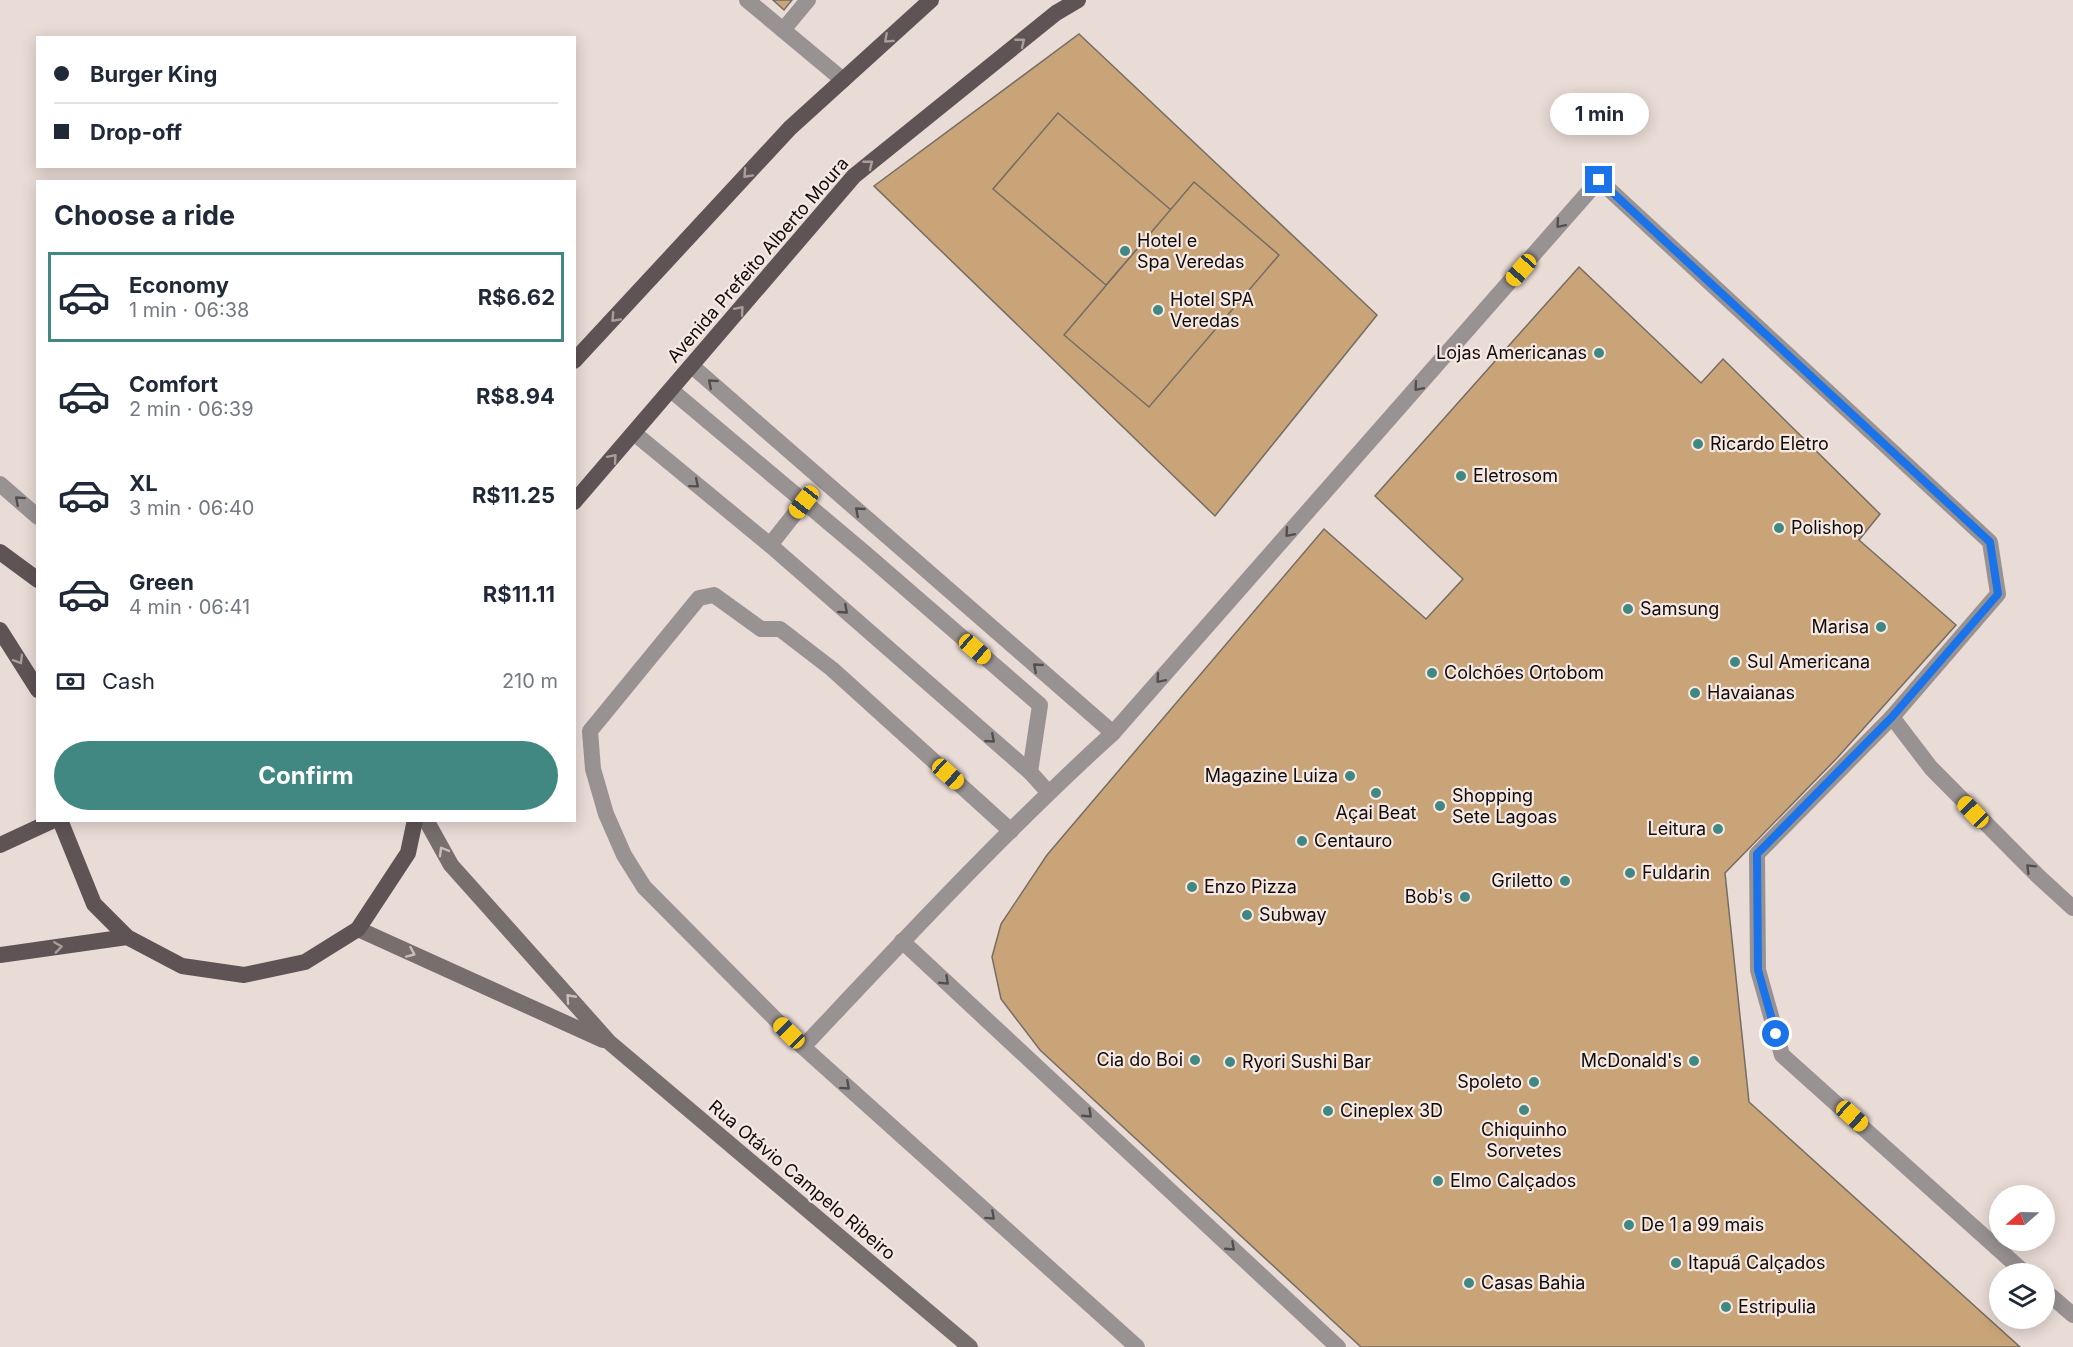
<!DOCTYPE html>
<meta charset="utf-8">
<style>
body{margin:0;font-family:Inter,sans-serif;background:#f6f6f7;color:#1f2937;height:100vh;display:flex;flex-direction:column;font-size:22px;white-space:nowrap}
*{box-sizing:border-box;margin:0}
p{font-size:20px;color:#747a83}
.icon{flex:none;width:33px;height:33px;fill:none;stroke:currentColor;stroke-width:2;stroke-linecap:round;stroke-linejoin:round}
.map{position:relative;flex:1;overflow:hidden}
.details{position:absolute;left:36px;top:180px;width:540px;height:642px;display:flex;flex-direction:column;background:#fff;border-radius:0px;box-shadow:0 3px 15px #0003}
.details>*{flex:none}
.hud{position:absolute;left:36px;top:36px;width:540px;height:132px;border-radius:0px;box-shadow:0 3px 15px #0003;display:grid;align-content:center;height:132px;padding:0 18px;background:#fff}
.needle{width:39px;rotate:250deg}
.buttons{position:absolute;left:1989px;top:1185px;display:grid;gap:12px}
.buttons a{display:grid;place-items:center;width:66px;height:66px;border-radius:50%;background:#fff;box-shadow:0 3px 15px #0003;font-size:30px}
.end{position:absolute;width:27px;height:27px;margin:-14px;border:8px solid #1a73e8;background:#fff;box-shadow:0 0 0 3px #fff}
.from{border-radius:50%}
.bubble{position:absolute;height:42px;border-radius:21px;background:#fff;box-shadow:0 3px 15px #0003;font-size:20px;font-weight:700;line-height:42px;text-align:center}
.car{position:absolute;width:18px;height:36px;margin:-18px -9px;border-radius:8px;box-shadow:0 0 4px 2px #0007;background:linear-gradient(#f5c518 24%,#345 0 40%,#f5c518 0 76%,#345 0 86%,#f5c518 0)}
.hud b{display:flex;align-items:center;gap:21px;height:57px;font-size:22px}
.hud b+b{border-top:2px solid #e0e1e3}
.hud i{width:15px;height:15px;background:#1f2937}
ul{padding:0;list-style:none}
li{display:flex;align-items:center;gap:18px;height:90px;margin:0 12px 9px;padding:0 6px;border:3px solid transparent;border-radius:0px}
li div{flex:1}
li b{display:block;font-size:22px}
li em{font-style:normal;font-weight:700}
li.active{border-color:#418883}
li>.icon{width:54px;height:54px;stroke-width:1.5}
h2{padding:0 18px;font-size:27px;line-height:72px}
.pay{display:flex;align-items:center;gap:15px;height:66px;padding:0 18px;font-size:22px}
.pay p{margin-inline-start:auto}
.action{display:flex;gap:12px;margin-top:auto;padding:12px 18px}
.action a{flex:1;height:69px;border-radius:36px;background:#418883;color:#fff;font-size:24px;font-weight:700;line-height:69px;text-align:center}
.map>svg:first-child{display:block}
.building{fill:#c9a478;stroke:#756d64;stroke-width:1.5}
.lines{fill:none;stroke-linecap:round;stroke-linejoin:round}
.service{stroke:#999293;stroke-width:16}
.minor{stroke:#999293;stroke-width:16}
.secondary{stroke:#776e6e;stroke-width:16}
.primary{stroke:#5f5455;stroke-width:16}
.oneway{stroke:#aa9e9c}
.oneway2{stroke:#544f4e}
.oneway3{stroke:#cabdba}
.route{stroke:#1a73e8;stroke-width:8}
.poi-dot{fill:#418883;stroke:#f6e8e3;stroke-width:2}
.labels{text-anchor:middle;stroke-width:4.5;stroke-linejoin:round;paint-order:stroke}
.poi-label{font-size:18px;fill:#100c0a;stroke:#f6e8e3;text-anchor:start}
.street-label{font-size:18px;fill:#100c0a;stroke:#f6e8e3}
</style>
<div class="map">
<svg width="2073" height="1347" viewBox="0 0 2073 1347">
<rect width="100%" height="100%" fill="#e9dbd6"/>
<g class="building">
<polygon points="773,0 792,0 784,10"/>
<polygon points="1079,34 1377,315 1215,516 874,186"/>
<polygon points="1058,113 1171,210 1106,285 993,189"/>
<polygon points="1194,182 1279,255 1149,407 1064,335"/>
<polygon points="1579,267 1701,383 1723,359 1880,514 1859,540 1956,625 1838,757 1725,873 1749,1102 2020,1347 1361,1347 1040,1050 1001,999 992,957 1001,924 1047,855 1324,529 1426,619 1463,579 1375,496"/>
</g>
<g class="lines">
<g class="service">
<polyline points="747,0 843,80"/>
<polyline points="783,30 808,0"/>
<polyline points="692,366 1113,733"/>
<polyline points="671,390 865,553 1040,705 1030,772"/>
<polyline points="634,433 770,545 1030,772 1048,792"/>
<polyline points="770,545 804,502"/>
<polyline points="1892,717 1757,854 1758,970 1782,1055 2026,1274"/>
<polyline points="1011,831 832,669 780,629 761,629 714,595 699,598 590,731 593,769 606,814 624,855 644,887 803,1047 1137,1347"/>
<polyline points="902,941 1338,1347"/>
<path d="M803 1047C904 940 1004 832 1113 733L1599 180 1990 542 1998 594 1892 717 1931 768 2038 876 2073 908"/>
<polyline points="2044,1290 2073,1315"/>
</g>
<polyline class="minor" points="0,484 38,517"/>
<g class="secondary">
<polyline points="426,820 451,865 609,1042 970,1347"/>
<polyline points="358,929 603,1040"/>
</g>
<g class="primary">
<polyline points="574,361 790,128 931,0"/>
<polyline points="574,502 854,176 1056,13 1078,0"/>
<polyline points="0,552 38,580"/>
<polyline points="0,630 38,690"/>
<polyline points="60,820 94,904 127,937 182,966 244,975 305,962 358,929 408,853 415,820"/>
<polyline points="0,845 54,820"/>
<polyline points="0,955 127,937"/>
</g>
</g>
<defs><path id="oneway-chevron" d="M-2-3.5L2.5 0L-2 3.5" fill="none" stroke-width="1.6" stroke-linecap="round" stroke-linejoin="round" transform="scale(1.5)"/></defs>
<g class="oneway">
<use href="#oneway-chevron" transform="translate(888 39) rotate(138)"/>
<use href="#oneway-chevron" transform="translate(1021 42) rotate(-39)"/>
<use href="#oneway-chevron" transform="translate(869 164) rotate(-39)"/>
<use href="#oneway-chevron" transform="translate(747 174) rotate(133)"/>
<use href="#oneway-chevron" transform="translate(740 310) rotate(-49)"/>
<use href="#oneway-chevron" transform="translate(615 318) rotate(133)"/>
<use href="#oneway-chevron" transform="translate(613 458) rotate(-49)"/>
<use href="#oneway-chevron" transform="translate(19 660) rotate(58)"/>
<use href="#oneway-chevron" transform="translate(58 947) rotate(-8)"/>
</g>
<g class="oneway2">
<use href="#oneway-chevron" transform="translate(1560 224) rotate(131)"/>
<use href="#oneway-chevron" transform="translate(712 383) rotate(-139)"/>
<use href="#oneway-chevron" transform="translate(1418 387) rotate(131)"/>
<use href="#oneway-chevron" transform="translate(695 484) rotate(40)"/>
<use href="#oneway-chevron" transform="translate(19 500) rotate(-138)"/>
<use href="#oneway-chevron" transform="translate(859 511) rotate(-139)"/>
<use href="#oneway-chevron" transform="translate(1289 533) rotate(131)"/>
<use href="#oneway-chevron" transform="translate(844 610) rotate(41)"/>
<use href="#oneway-chevron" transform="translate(1037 667) rotate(-139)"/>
<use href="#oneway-chevron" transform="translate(1160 679) rotate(131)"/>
<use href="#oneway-chevron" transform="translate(991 739) rotate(41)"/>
<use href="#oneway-chevron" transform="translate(2030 868) rotate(-135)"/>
<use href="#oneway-chevron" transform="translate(945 981) rotate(44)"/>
<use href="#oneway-chevron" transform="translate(846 1086) rotate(42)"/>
<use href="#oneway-chevron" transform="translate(1088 1114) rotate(43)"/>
<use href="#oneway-chevron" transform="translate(991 1216) rotate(42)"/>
<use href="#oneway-chevron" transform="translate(1231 1247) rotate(43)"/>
</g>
<g class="oneway3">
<use href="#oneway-chevron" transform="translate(443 851) rotate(-120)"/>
<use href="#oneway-chevron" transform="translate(411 953) rotate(24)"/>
<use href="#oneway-chevron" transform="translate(570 998) rotate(-132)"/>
</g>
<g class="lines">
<polyline class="route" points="1599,180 1990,542 1998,594 1892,717 1757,854 1758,970 1776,1034"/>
</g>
<g class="poi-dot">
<circle cx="1125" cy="251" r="6"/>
<circle cx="1158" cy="310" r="6"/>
<circle cx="1599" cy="353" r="6"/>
<circle cx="1698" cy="444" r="6"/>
<circle cx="1461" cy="476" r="6"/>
<circle cx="1779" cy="528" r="6"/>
<circle cx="1628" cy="609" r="6"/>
<circle cx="1881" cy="627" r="6"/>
<circle cx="1735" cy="662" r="6"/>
<circle cx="1432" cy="673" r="6"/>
<circle cx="1695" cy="693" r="6"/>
<circle cx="1350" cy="776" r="6"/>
<circle cx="1376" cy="793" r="6"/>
<circle cx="1440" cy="806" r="6"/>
<circle cx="1718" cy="829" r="6"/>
<circle cx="1302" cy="841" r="6"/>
<circle cx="1630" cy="873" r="6"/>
<circle cx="1565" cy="881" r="6"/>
<circle cx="1192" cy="887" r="6"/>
<circle cx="1465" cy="897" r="6"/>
<circle cx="1247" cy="915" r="6"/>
<circle cx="1195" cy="1060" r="6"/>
<circle cx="1694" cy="1061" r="6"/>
<circle cx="1230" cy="1062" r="6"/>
<circle cx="1534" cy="1082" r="6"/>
<circle cx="1524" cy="1110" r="6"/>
<circle cx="1328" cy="1111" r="6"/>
<circle cx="1438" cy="1181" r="6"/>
<circle cx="1629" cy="1225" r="6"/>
<circle cx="1676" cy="1263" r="6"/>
<circle cx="1469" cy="1283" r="6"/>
<circle cx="1726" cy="1307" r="6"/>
</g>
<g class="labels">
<g class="poi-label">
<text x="1137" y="247">Hotel e<tspan x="1137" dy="21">Spa Veredas</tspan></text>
<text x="1170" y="306">Hotel SPA<tspan x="1170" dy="21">Veredas</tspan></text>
<text x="1587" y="359" text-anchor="end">Lojas Americanas</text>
<text x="1710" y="450">Ricardo Eletro</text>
<text x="1473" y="482">Eletrosom</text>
<text x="1791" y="534">Polishop</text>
<text x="1640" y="615">Samsung</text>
<text x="1869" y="633" text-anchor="end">Marisa</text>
<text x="1747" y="668">Sul Americana</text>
<text x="1444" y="679">Colchões Ortobom</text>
<text x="1707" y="699">Havaianas</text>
<text x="1338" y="782" text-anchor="end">Magazine Luiza</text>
<text x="1452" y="802">Shopping<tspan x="1452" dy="21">Sete Lagoas</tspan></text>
<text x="1376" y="819" text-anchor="middle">Açai Beat</text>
<text x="1706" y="835" text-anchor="end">Leitura</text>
<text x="1314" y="847">Centauro</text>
<text x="1642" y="879">Fuldarin</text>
<text x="1553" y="887" text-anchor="end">Griletto</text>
<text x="1204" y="893">Enzo Pizza</text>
<text x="1453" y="903" text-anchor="end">Bob's</text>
<text x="1259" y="921">Subway</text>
<text x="1183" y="1066" text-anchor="end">Cia do Boi</text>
<text x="1682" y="1067" text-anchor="end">McDonald's</text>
<text x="1242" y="1068">Ryori Sushi Bar</text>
<text x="1522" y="1088" text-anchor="end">Spoleto</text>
<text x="1340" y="1117">Cineplex 3D</text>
<text x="1524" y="1136" text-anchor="middle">Chiquinho<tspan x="1524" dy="21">Sorvetes</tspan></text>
<text x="1450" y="1187">Elmo Calçados</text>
<text x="1641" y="1231">De 1 a 99 mais</text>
<text x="1688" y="1269">Itapuã Calçados</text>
<text x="1481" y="1289">Casas Bahia</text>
<text x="1738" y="1313">Estripulia</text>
</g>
<g class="street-label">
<text transform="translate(758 260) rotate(-49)" y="6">Avenida Prefeito Alberto Moura</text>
<text transform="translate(802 1180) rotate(40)" y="6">Rua Otávio Campelo Ribeiro</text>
</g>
</g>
</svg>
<div class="buttons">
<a><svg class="needle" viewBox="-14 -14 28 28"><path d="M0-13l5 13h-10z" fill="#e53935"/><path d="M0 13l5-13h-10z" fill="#747a83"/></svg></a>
<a><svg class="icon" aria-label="layers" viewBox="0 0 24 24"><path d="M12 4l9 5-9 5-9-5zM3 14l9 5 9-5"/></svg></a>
</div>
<i class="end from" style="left:1776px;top:1034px"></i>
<i class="end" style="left:1599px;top:180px"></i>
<div class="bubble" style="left:1550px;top:93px;width:99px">1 min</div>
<i class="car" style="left:1521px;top:270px;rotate:221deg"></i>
<i class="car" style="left:804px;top:502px;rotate:218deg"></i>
<i class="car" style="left:975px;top:649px;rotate:131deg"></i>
<i class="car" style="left:948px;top:774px;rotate:132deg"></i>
<i class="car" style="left:1973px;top:812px;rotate:316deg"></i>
<i class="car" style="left:789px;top:1033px;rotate:315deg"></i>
<i class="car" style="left:1852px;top:1116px;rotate:132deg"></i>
<div class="hud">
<b><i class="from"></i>Burger King</b>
<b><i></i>Drop-off</b>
</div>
<section class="details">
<h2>Choose a ride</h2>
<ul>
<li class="active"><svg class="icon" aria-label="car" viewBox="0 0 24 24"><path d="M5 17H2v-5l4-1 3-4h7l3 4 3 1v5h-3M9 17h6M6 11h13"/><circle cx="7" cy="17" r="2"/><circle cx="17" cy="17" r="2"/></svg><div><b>Economy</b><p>1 min · 06:38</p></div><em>R$6.62</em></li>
<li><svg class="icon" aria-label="car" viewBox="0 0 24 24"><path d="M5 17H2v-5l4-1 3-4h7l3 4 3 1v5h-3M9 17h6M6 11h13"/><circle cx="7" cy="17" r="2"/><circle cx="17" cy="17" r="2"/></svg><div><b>Comfort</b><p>2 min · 06:39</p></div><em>R$8.94</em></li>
<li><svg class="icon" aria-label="car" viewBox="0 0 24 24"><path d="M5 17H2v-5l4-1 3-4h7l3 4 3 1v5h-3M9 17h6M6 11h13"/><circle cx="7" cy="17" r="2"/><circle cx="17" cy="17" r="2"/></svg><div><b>XL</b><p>3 min · 06:40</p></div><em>R$11.25</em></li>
<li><svg class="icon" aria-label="car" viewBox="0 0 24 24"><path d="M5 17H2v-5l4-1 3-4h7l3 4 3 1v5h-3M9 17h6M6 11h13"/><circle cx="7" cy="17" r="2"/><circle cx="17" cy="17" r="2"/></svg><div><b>Green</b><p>4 min · 06:41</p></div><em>R$11.11</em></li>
</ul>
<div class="pay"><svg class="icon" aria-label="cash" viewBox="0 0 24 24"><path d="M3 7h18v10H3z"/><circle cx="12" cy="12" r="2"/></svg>Cash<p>210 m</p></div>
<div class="action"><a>Confirm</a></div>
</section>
</div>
